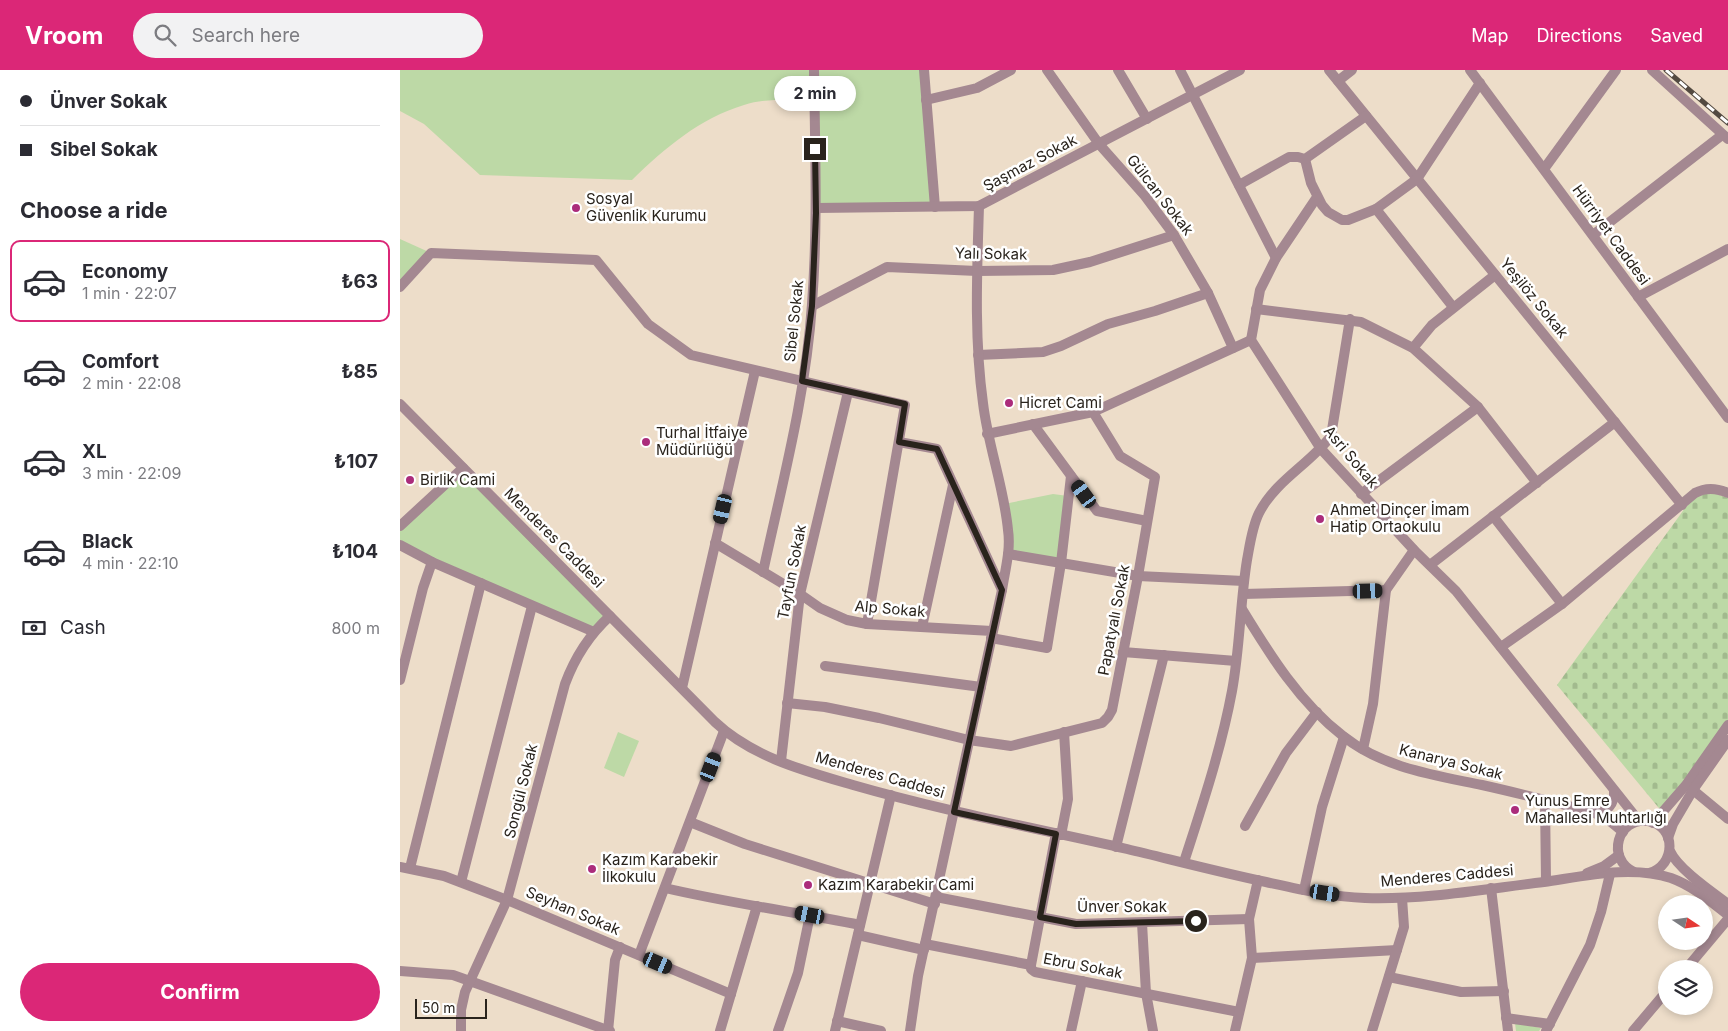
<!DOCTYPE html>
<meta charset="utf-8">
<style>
body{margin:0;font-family:Inter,sans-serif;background:#f2f2f3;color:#2b2b33;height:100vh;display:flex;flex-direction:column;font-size:19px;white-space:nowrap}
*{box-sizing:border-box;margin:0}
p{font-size:16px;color:#7c7c81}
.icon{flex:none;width:28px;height:28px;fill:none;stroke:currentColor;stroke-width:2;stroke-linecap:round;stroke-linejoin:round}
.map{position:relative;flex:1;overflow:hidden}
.sheet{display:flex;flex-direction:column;background:#fff;width:400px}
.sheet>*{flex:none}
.top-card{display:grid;align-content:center;height:110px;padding:0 20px;background:#fff}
.needle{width:32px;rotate:103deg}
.fabs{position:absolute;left:1258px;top:825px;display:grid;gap:10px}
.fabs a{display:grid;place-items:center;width:55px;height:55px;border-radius:50%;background:#fff;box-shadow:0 2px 8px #0003;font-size:25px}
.scale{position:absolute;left:15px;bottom:12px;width:72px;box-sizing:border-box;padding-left:5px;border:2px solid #29231c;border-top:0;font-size:14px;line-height:18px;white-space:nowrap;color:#29231c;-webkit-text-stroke:4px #fff;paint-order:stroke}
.end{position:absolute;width:22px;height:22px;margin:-11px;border:6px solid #29231c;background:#fff;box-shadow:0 0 0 2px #fff}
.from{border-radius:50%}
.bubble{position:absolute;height:35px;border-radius:18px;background:#fff;box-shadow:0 2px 8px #0003;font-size:16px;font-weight:700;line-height:35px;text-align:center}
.car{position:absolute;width:15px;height:30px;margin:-15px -8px;border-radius:6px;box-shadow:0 0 4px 1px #0007;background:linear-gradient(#222 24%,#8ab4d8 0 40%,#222 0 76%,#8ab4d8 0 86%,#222 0)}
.top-card b{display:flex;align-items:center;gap:18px;height:48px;font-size:19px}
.top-card b+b{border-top:1px solid #e1e1e2}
.top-card i{width:12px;height:12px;background:#2b2b33}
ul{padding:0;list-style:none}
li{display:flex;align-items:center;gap:15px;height:82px;margin:0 10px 8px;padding:0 10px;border:2px solid transparent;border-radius:10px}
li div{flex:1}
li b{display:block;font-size:19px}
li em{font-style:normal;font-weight:700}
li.active{border-color:#db2777}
li>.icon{width:45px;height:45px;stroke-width:1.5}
h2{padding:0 20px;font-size:22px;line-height:60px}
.pay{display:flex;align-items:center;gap:12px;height:55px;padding:0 20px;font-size:19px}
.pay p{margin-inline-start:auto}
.action{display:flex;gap:10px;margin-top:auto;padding:10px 20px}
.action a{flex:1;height:58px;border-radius:30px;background:#db2777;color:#fff;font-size:20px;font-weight:700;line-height:58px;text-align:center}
header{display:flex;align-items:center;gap:30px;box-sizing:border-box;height:70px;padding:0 25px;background:#db2777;color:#fff}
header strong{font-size:24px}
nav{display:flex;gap:28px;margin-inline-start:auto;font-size:18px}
.search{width:350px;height:45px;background:#f2f2f3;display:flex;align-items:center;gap:12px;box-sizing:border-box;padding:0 18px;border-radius:28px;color:#7c7c81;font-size:19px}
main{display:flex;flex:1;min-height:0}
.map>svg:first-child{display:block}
.green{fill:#bdd9a6}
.cemetery{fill:url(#cemetery-stones)}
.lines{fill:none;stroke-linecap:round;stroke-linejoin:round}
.minor{stroke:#a48891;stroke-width:10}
.rail-casing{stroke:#534a41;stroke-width:5}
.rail{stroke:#fff;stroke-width:3;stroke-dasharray:9;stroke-linecap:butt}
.route{stroke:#29231c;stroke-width:6}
.poi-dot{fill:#ab2c7b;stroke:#fff;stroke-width:2}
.labels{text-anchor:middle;stroke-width:5;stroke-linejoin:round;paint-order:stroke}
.street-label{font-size:15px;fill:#29231c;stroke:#fff}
.poi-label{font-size:15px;fill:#29231c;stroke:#fff;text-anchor:start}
</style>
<header>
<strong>Vroom</strong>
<div class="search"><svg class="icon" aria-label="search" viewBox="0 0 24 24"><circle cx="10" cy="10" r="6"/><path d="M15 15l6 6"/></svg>Search here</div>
<nav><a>Map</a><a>Directions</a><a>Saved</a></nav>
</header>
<main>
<section class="sheet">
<div class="top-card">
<b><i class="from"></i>Ünver Sokak</b>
<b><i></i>Sibel Sokak</b>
</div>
<h2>Choose a ride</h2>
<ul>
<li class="active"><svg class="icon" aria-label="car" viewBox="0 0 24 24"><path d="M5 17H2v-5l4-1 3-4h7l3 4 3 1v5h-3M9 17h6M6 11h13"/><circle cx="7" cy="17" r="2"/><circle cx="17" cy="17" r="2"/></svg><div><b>Economy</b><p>1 min · 22:07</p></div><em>₺63</em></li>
<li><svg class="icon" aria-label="car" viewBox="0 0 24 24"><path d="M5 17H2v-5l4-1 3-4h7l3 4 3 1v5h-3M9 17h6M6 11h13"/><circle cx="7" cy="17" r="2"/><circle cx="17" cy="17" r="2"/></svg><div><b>Comfort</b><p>2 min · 22:08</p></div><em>₺85</em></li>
<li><svg class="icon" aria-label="car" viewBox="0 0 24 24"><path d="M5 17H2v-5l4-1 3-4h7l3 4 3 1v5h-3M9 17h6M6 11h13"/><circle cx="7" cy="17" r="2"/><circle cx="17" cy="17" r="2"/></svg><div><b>XL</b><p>3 min · 22:09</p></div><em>₺107</em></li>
<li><svg class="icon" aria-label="car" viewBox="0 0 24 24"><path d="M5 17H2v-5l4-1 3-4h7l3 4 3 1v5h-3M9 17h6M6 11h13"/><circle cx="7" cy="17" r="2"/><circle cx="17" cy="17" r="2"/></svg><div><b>Black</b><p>4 min · 22:10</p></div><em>₺104</em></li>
</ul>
<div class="pay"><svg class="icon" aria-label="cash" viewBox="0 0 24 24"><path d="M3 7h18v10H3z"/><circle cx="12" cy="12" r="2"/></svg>Cash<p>800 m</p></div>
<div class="action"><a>Confirm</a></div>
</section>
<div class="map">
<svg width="1328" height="961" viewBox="0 0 1328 961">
<defs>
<pattern id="cemetery-stones" width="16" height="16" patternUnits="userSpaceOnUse" patternTransform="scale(1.25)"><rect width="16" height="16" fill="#bdd9a6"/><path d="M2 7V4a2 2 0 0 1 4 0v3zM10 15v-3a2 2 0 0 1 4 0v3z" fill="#a2ba8e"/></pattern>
</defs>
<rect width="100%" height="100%" fill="#edddc9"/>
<g class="green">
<path d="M0 0H524L535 137 416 138 414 29C391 30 366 28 344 35 300 48 265 78 232 110L80 105 24 54 0 41Z"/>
<polygon points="0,169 31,183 0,217"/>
<polygon points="63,398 210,546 194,562 0,475 0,456"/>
<polygon points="653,424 668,426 661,493 608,484 604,434"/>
<polygon points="218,662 239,671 224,707 204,698"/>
<polygon points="1115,953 1141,958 1139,961 1116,961"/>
</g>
<polygon class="cemetery" points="1311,422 1328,428 1328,655 1263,743 1157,615 1285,438 1297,426"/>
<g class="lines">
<g class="minor">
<polyline points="524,0 535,137"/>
<polyline points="647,0 699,74 745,126 774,165 808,223 833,278"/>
<polyline points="718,0 747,49"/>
<polyline points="780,0 876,188"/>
<polyline points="929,0 1282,435"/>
<polyline points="1070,0 1328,348"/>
<polyline points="1252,0 1328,69"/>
<polyline points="938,11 952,0"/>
<polyline points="526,30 577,18 611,0"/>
<polyline points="905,89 911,113 922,135 928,142 942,150 948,150 976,139 1017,109 1080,13"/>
<polyline points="1144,99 1216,0"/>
<polyline points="839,115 889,87 898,87 905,89 966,46"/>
<polyline points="917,127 876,188 860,220 851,270 921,379 1014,480 1056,521 1239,751"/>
<polyline points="416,138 579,136 840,0"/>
<polyline points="976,139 1053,237"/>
<polyline points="1193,165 1322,65"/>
<polyline points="0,217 31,183 196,190 248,254 291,285 505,335 467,554"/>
<polyline points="1238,227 1328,179"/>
<polyline points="412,236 487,197 577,201 653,200 690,192 774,165"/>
<polyline points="856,239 961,252 1013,278 1078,337 1137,413"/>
<polyline points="1013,278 1032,255 1095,205"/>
<polyline points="578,285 643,282 661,276 708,254 755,241 808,223"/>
<path d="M0 334 315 652C352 687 405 701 453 715 543 741 635 758 727 779 773 790 819 802 866 812 898 819 932 827 965 828 1025 830 1085 819 1144 812 1185 806 1231 795 1271 808 1293 816 1310 831 1328 845"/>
<polyline points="633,354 697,441 747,451"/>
<polyline points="587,364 693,342 851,270"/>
<polyline points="499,372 537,379 602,520"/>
<polyline points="961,424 1078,337"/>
<polyline points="1093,446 1162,534"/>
<polyline points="0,456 63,398"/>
<polyline points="315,473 400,524 420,538 447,550 467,554 592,561"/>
<polyline points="0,475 32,492 194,562"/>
<polyline points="608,484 738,506 844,511"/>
<polyline points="1030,495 1215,352"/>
<path d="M363 502C382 414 406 325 412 234 418 156 415 78 414 0"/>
<polyline points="843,524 986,520 1014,480"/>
<path d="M842 539C870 585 900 633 943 666 983 698 1034 705 1082 715 1118 723 1153 732 1189 741L1206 748 1223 762"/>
<polyline points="522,557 553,415"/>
<polyline points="591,568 647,578 661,493 671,406"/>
<path d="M1101 577 1162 534 1295 423C1306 417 1317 418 1328 423"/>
<polyline points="723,582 836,591"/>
<polyline points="425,596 581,617"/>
<polyline points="0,610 23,518 32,492"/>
<polyline points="282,618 355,301"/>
<polyline points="387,633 425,637 479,648 569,670 611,676 702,653 708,647 712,640 738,506 755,407 720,386 693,342"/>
<polyline points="963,679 973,634 986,520"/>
<polyline points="381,691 400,524 448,322"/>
<polyline points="1293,720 1328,749"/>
<polyline points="1145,730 1146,811"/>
<path d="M1194 742C1207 743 1215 734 1214 721"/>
<polyline points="290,752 345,774 535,834"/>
<polyline points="1253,753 1286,715 1328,655"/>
<polyline points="845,756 886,683 917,642"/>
<polyline points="661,765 668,729 664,662"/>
<polyline points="1268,768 1273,754 1293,720 1328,670"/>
<polyline points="716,777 764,585"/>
<path d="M1270 781C1278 799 1312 822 1328 834"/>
<path d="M784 792C802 736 821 680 832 621 840 578 840 533 847 490 850 474 852 457 859 443 876 410 910 394 931 366L950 249"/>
<polyline points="0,797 44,806 107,830 331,924"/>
<polyline points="10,798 81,513"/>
<path d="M1234 802C1206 789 1217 747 1248 751 1277 756 1276 796 1249 803"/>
<polyline points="1187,803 1204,796 1219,785"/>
<polyline points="61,812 132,536"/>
<path d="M265 818C329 833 395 842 460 855"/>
<polyline points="1091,818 1108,961"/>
<polyline points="904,820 922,737 944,667"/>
<polyline points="536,827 676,854 849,849"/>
<polyline points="742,853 746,923 753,961"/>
<polyline points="458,865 524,880"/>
<polyline points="525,874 631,895 631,899 635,902 839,942"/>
<polyline points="239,885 324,661"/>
<polyline points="852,888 997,880"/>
<polyline points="631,895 656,763"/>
<polyline points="1286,899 1328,849"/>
<polyline points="0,901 53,905 210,961"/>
<polyline points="989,907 1061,922 1104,921"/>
<polyline points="1106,948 1150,954"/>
<polyline points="437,951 481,961"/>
<path d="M61 961V940L65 922 107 830 165 614C175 587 189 565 210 546"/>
<polyline points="208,961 215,890 220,877"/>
<polyline points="320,961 357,836"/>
<polyline points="378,961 398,903 410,845"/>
<polyline points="435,961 491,725"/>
<path d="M510 961 518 906 602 520C605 500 611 480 608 460 604 417 588 376 583 333 574 268 577 202 579 136"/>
<polyline points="671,961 682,911"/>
<polyline points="835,961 852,888 849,849 858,810"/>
<polyline points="972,961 1004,857 1002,828"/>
<polyline points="1146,961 1190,875 1201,842 1210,804"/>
<polyline points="1233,961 1266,922"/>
</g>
<defs>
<polyline id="rail" points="1266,0 1328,53"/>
</defs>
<use href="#rail" class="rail-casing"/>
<use href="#rail" class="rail"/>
</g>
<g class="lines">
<polyline class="route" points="415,79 416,143 412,236 402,311 505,334 499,372 537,379 602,520 554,742 656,764 640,847 676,854 796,851"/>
</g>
<g class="poi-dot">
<circle cx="176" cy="138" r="5"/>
<circle cx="609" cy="333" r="5"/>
<circle cx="246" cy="372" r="5"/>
<circle cx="10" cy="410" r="5"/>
<circle cx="920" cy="449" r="5"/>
<circle cx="1115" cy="740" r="5"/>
<circle cx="192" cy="799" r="5"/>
<circle cx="408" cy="815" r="5"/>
</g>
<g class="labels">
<g class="street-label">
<text transform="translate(630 93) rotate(-28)" y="5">Şaşmaz Sokak</text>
<text transform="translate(760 125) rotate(52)" y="5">Gülcan Sokak</text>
<text transform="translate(1211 165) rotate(54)" y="5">Hürriyet Caddesi</text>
<text transform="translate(591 184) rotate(1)" y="5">Yalı Sokak</text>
<text transform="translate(1134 228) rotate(51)" y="5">Yeşilöz Sokak</text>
<text transform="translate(394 251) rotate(-84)" y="5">Sibel Sokak</text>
<text transform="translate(951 387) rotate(50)" y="5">Asri Sokak</text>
<text transform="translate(154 468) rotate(45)" y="5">Menderes Caddesi</text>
<text transform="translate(392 502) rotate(-79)" y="5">Tayfun Sokak</text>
<text transform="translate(490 539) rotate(5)" y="5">Alp Sokak</text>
<text transform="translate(714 550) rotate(-79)" y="5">Papatyalı Sokak</text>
<text transform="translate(1051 692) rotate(14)" y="5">Kanarya Sokak</text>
<text transform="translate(480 705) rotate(16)" y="5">Menderes Caddesi</text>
<text transform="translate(121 721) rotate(-76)" y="5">Songül Sokak</text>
<text transform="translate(1047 806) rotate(-5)" y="5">Menderes Caddesi</text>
<text x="722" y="842">Ünver Sokak</text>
<text transform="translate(173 841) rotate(23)" y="5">Seyhan Sokak</text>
<text transform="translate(683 896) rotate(11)" y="5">Ebru Sokak</text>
</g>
<g class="poi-label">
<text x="186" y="134">Sosyal<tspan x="186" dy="17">Güvenlik Kurumu</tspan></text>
<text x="619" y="338">Hicret Cami</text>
<text x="256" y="368">Turhal İtfaiye<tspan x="256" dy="17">Müdürlüğü</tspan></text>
<text x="20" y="415">Birlik Cami</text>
<text x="930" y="445">Ahmet Dinçer İmam<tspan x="930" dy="17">Hatip Ortaokulu</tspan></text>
<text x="1125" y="736">Yunus Emre<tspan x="1125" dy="17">Mahallesi Muhtarlığı</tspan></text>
<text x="202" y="795">Kazım Karabekir<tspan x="202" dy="17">İlkokulu</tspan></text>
<text x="418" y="820">Kazım Karabekir Cami</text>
</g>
</g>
</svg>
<div class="fabs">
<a><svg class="needle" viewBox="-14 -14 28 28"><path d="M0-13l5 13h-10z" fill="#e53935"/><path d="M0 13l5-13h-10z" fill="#7c7c81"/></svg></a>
<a><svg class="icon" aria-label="layers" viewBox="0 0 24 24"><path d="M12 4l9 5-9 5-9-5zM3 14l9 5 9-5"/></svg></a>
</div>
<div class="scale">50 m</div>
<i class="end from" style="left:796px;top:851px"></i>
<i class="end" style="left:415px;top:79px"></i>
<div class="bubble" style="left:374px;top:6px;width:82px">2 min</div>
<i class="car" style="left:684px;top:424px;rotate:324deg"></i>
<i class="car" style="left:323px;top:439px;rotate:193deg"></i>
<i class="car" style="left:968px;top:521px;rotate:88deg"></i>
<i class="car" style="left:311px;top:697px;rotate:21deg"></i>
<i class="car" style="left:925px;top:823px;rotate:99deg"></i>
<i class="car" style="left:410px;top:845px;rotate:281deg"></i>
<i class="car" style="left:258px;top:893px;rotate:113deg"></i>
</div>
</main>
